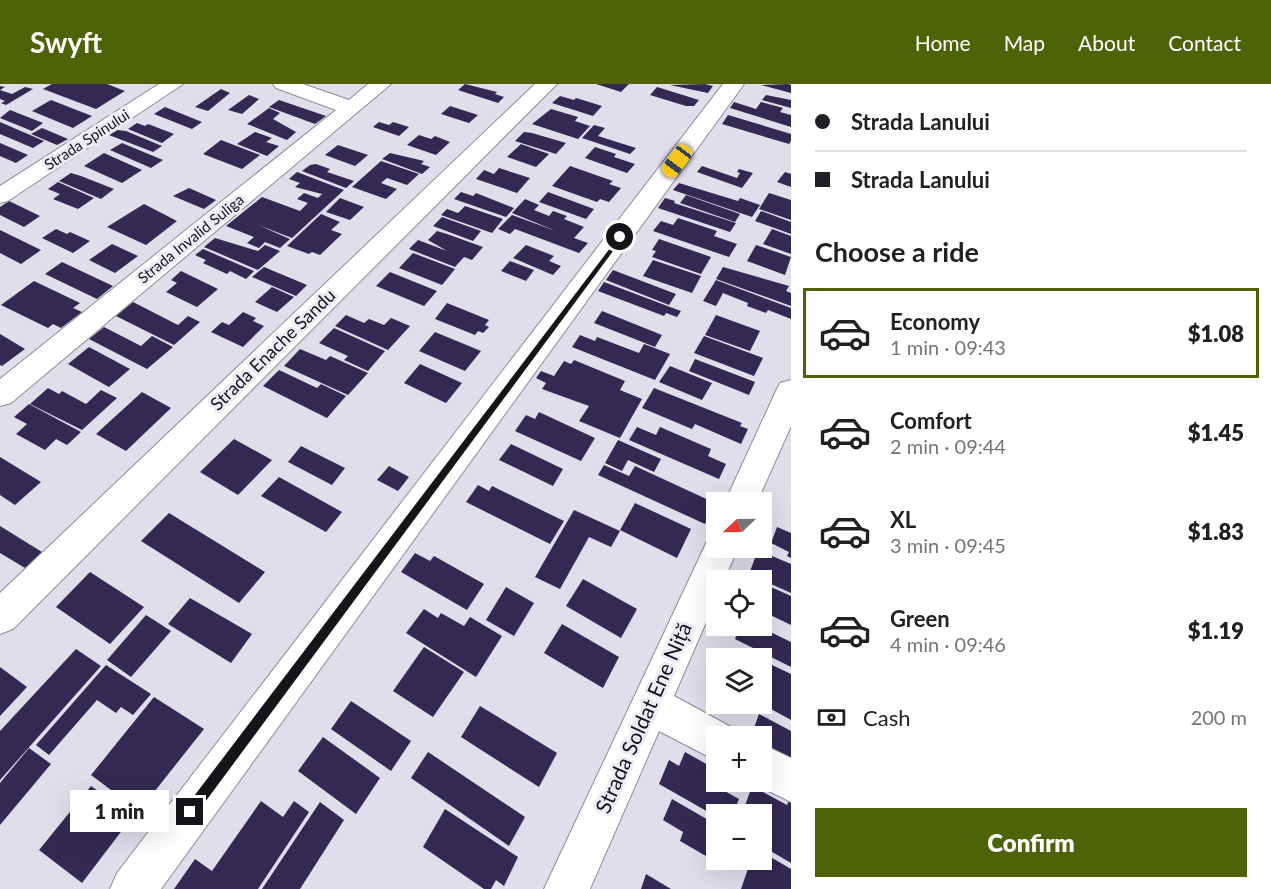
<!DOCTYPE html>
<meta charset="utf-8">
<style>
body{margin:0;font-family:Lato,sans-serif;background:#f2f2f2;color:#202124;height:100vh;display:flex;flex-direction:column;font-size:22px;white-space:nowrap}
*{box-sizing:border-box;margin:0}
p{font-size:20px;color:#757577}
.icon{flex:none;width:33px;height:33px;fill:none;stroke:currentColor;stroke-width:2;stroke-linecap:round;stroke-linejoin:round}
.map{position:relative;flex:1;overflow:hidden}
.drawer{display:flex;flex-direction:column;background:#fff;width:480px}
.drawer>*{flex:none}
.banner{display:grid;align-content:center;height:132px;padding:0 24px;background:#fff}
.needle{width:39px;rotate:248deg}
.tools{position:absolute;left:706px;top:408px;display:grid;gap:12px}
.tools a{display:grid;place-items:center;width:66px;height:66px;border-radius:0px;background:#fff;box-shadow:0 6px 24px #0002;font-size:30px}
.end{position:absolute;width:27px;height:27px;margin:-14px;border:8px solid #151419;background:#fff;box-shadow:0 0 0 3px #fff}
.from{border-radius:50%}
.bubble{position:absolute;height:42px;border-radius:0px;background:#fff;box-shadow:0 6px 24px #0002;font-size:20px;font-weight:800;line-height:42px;text-align:center}
.car{position:absolute;width:18px;height:36px;margin:-18px -9px;border-radius:8px;box-shadow:0 0 4px 2px #0007;background:linear-gradient(#f5c518 24%,#345 0 40%,#f5c518 0 76%,#345 0 86%,#f5c518 0)}
.banner b{display:flex;align-items:center;gap:21px;height:57px;font-size:22px}
.banner b+b{border-top:2px solid #e0e0e0}
.banner i{width:15px;height:15px;background:#202124}
ul{padding:0;list-style:none}
li{display:flex;align-items:center;gap:18px;height:90px;margin:0 12px 9px;padding:0 12px;border:3px solid transparent;border-radius:0px}
li div{flex:1}
li b{display:block;font-size:22px}
li em{font-style:normal;font-weight:800}
li.on{border-color:#506208}
li>.icon{width:54px;height:54px;stroke-width:1.5}
h2{padding:0 24px;font-size:27px;line-height:72px}
.pay{display:flex;align-items:center;gap:15px;height:66px;padding:0 24px;font-size:22px}
.pay p{margin-inline-start:auto}
.action{display:flex;gap:12px;margin-top:auto;padding:12px 24px}
.action a{flex:1;height:69px;border-radius:0px;background:#506208;color:#fff;font-size:24px;font-weight:800;line-height:69px;text-align:center}
header{display:flex;align-items:center;gap:36px;box-sizing:border-box;height:84px;padding:0 30px;background:#506208;color:#fff}
header strong{font-size:28px}
nav{display:flex;gap:33px;margin-inline-start:auto;font-size:21px}
main{display:flex;flex:1;min-height:0}
.map>svg:first-child{display:block}
.building{fill:#332952}
.lines{fill:none;stroke-linecap:round;stroke-linejoin:round}
.minor-casing{stroke:#8e8c98;stroke-width:2}
.minor{fill:#fff;fill-rule:evenodd}
.route{fill:#151419}
.labels{text-anchor:middle;stroke-width:6;stroke-linejoin:round;paint-order:stroke}
.far-street-label{font-size:15px;fill:#151419;stroke:#edebf8}
.street-label{font-size:18px;fill:#151419;stroke:#edebf8}
.near-street-label{font-size:21px;fill:#151419;stroke:#edebf8}
</style>
<header>
<strong>Swyft</strong>
<nav><a>Home</a><a>Map</a><a>About</a><a>Contact</a></nav>
</header>
<main>
<div class="map">
<svg width="791" height="805" viewBox="0 0 791 805">
<rect width="100%" height="100%" fill="#e0deeb"/>
<g class="building">
<polygon points="52,0 107,0 125,7 96,25 43,5"/>
<polygon points="465,0 497,8 495,10 504,13 498,19 458,6"/>
<polygon points="596,0 629,0 621,8"/>
<polygon points="705,0 713,2 708,9 670,1"/>
<polygon points="788,0 791,1 791,9 761,1"/>
<polygon points="0,2 5,3 0,6 12,10 25,3 33,5 6,21 1,19 5,17 0,15"/>
<polygon points="657,3 699,16 694,22 686,22 650,11"/>
<polygon points="221,5 230,9 208,27 195,23"/>
<polygon points="249,11 259,15 242,30 228,26"/>
<polygon points="766,11 791,16 791,24 762,16"/>
<polygon points="560,12 574,16 576,14 602,22 593,32 552,19"/>
<polygon points="51,16 92,32 73,44 32,27"/>
<polygon points="279,16 326,32 315,40 269,23"/>
<polygon points="734,18 756,25 761,18 783,24 780,28 791,31 791,43 730,24"/>
<polygon points="450,22 478,31 469,39 441,30"/>
<polygon points="165,23 202,38 192,45 154,30"/>
<polygon points="269,24 280,29 273,35 296,48 287,56 247,40"/>
<polygon points="551,25 578,33 575,37 590,42 578,55 532,40"/>
<polygon points="10,26 43,39 32,47 0,34"/>
<polygon points="728,31 791,50 791,57 789,60 722,40"/>
<polygon points="0,38 44,57 33,64 0,50"/>
<polygon points="379,38 389,41 393,38 409,43 399,52 373,43"/>
<polygon points="137,39 145,42 148,40 174,50 162,59 128,45"/>
<polygon points="594,41 605,44 598,52 636,64 630,70 582,54"/>
<polygon points="42,44 68,55 57,61 31,50"/>
<polygon points="117,46 126,47 162,62 153,68 109,51"/>
<polygon points="255,48 272,54 266,58 279,62 267,72 237,60"/>
<polygon points="524,48 532,49 566,59 556,70 515,57"/>
<polygon points="419,51 431,55 435,52 450,58 436,71 407,61"/>
<polygon points="221,56 260,71 242,85 203,70"/>
<polygon points="0,59 28,71 16,79 0,72"/>
<polygon points="122,59 163,76 151,84 110,66"/>
<polygon points="521,60 549,70 536,83 507,73"/>
<polygon points="338,61 368,71 355,82 325,71"/>
<polygon points="595,63 616,70 614,73 635,80 627,89 585,74"/>
<polygon points="104,69 142,86 122,99 84,82"/>
<polygon points="390,69 424,77 421,80 430,83 422,90 382,75"/>
<polygon points="381,77 419,90 407,101 387,94 381,99 397,105 386,115 352,103"/>
<polygon points="316,80 330,85 327,88 354,97 346,104 302,87 310,81"/>
<polygon points="570,82 613,97 609,100 621,104 609,118 600,115 597,118 552,102"/>
<polygon points="702,82 737,94 740,89 737,88 739,85 753,89 742,104 697,88"/>
<polygon points="499,84 530,94 517,109 476,95 484,86 494,90"/>
<polygon points="297,88 344,106 292,154 258,141 290,155 280,164 265,158 259,164 247,159 254,153 226,142 262,113 300,127 308,119 297,115 304,109 318,114 322,110 295,103 300,99 289,95"/>
<polygon points="785,88 791,90 791,103 777,98"/>
<polygon points="71,89 81,92 114,105 101,115 59,97"/>
<polygon points="58,98 94,114 78,125 53,115 60,110 48,105"/>
<polygon points="679,99 738,117 740,114 760,121 752,133 673,106"/>
<polygon points="189,104 216,116 204,125 173,112"/>
<polygon points="461,108 473,112 476,109 514,124 506,133 454,115"/>
<polygon points="548,108 594,125 586,135 539,118"/>
<polygon points="769,109 791,116 791,136 759,125"/>
<polygon points="686,111 740,130 735,138 680,119"/>
<polygon points="340,114 364,123 350,136 326,128"/>
<polygon points="665,114 675,117 674,119 736,139 730,148 658,124"/>
<polygon points="525,115 539,121 534,126 549,132 553,127 567,132 564,135 584,143 574,154 588,159 579,169 515,145 510,150 498,145 512,131 556,147 512,129"/>
<polygon points="9,117 40,132 24,143 0,131 0,123"/>
<polygon points="144,120 177,137 146,161 107,143"/>
<polygon points="465,122 503,135 492,149 441,131 447,125 458,129"/>
<polygon points="761,127 791,138 791,150 755,137"/>
<polygon points="321,130 340,138 331,146 342,150 320,171 312,168 309,170 287,162"/>
<polygon points="442,133 481,147 473,157 433,142"/>
<polygon points="678,134 717,147 714,152 737,160 729,173 653,147 661,137 673,141"/>
<polygon points="56,145 67,150 70,148 90,157 73,169 42,154"/>
<polygon points="772,145 791,152 791,170 763,160"/>
<polygon points="0,146 41,166 21,180 0,169"/>
<polygon points="437,147 447,150 483,163 472,176 464,173 455,183 409,165 418,156 447,167 428,156"/>
<polygon points="215,154 258,167 265,161 280,167 258,186 204,163"/>
<polygon points="659,155 711,173 701,190 652,173 656,167 652,166"/>
<polygon points="112,160 138,172 115,189 89,176"/>
<polygon points="526,161 554,172 549,177 561,182 553,191 513,174"/>
<polygon points="756,161 791,173 785,191 747,177"/>
<polygon points="203,165 254,187 246,195 230,187 227,190 203,179 206,176 195,171"/>
<polygon points="413,169 455,185 442,201 399,184"/>
<polygon points="653,176 701,192 692,209 643,192"/>
<polygon points="510,177 534,186 526,197 501,187"/>
<polygon points="62,178 113,202 97,215 45,190"/>
<polygon points="264,183 307,201 296,212 252,193"/>
<polygon points="723,183 789,202 786,207 791,209 791,222 716,195"/>
<polygon points="613,186 676,210 669,221 606,196"/>
<polygon points="181,187 218,205 197,223 166,208 177,199 171,196"/>
<polygon points="390,188 437,207 424,222 376,202"/>
<polygon points="716,196 791,224 791,235 768,226 766,229 747,222 748,219 723,209 716,222 703,217"/>
<polygon points="34,197 80,219 73,224 82,228 61,244 53,240 48,244 1,221"/>
<polygon points="604,198 670,223 681,227 677,233 666,229 664,232 598,207"/>
<polygon points="272,203 294,213 277,228 255,218"/>
<polygon points="133,218 178,241 188,232 200,238 174,261 116,232"/>
<polygon points="447,219 489,236 485,241 489,243 483,249 478,247 475,251 435,235"/>
<polygon points="602,227 662,251 655,263 594,239"/>
<polygon points="243,228 256,234 253,237 264,242 243,263 211,248 222,238 229,241"/>
<polygon points="346,231 364,239 369,235 384,241 391,234 410,242 388,266 335,242"/>
<polygon points="716,231 760,247 750,267 705,251"/>
<polygon points="104,243 141,262 152,252 173,263 147,285 89,255"/>
<polygon points="334,244 385,267 368,287 344,276 348,272 319,259"/>
<polygon points="435,248 481,267 465,287 419,267"/>
<polygon points="0,250 25,265 2,282 0,281"/>
<polygon points="580,251 595,257 597,253 639,269 644,260 670,270 655,296 572,263"/>
<polygon points="704,252 763,274 754,292 694,269"/>
<polygon points="89,263 130,285 109,303 68,280"/>
<polygon points="300,265 326,276 330,272 368,289 348,311 284,282"/>
<polygon points="695,275 755,298 749,311 689,287"/>
<polygon points="574,276 625,297 620,306 642,315 620,354 579,337 589,322 542,305 546,299 536,294 541,287 554,292 564,277 571,280"/>
<polygon points="420,280 462,299 446,319 404,299"/>
<polygon points="670,282 712,299 702,316 659,298"/>
<polygon points="279,286 317,304 321,300 346,312 327,334 263,302"/>
<polygon points="48,304 59,310 62,307 86,320 101,306 117,314 82,346 30,320"/>
<polygon points="654,304 742,339 740,342 748,345 741,360 695,340 692,345 642,324"/>
<polygon points="142,308 171,324 126,367 96,350"/>
<polygon points="29,320 81,348 67,361 56,355 45,366 16,350 27,340 14,333"/>
<polygon points="539,328 595,354 581,377 515,347 526,331 535,335"/>
<polygon points="637,343 656,351 660,343 711,365 708,372 726,380 719,395 629,356"/>
<polygon points="234,355 272,376 238,411 200,388"/>
<polygon points="618,356 661,375 654,388 628,376 622,387 605,379"/>
<polygon points="511,360 563,385 553,402 499,376"/>
<polygon points="301,362 345,384 332,401 288,378"/>
<polygon points="0,373 41,398 15,421 0,411"/>
<polygon points="604,381 629,392 635,382 715,419 705,440 598,391"/>
<polygon points="389,382 409,393 398,407 377,396"/>
<polygon points="279,393 342,428 326,448 261,412"/>
<polygon points="478,401 489,407 492,402 564,437 550,460 466,418"/>
<polygon points="635,419 691,445 677,474 620,446"/>
<polygon points="574,426 620,447 611,463 589,453 560,505 535,493"/>
<polygon points="169,429 265,488 239,519 141,457"/>
<polygon points="0,442 42,468 25,484 0,469"/>
<polygon points="777,443 791,449 791,474 787,472 789,468 771,459"/>
<polygon points="758,466 791,480 791,509 749,490"/>
<polygon points="415,469 430,477 434,472 484,500 467,526 401,488"/>
<polygon points="90,488 144,523 110,560 56,523"/>
<polygon points="583,495 637,525 621,554 566,522"/>
<polygon points="762,499 791,512 791,541 762,527"/>
<polygon points="506,503 534,519 514,552 486,536"/>
<polygon points="190,514 252,550 231,579 168,540"/>
<polygon points="424,525 438,534 441,529 464,542 470,533 502,552 476,593 406,549"/>
<polygon points="146,531 171,547 131,593 107,576"/>
<polygon points="562,540 619,573 603,604 544,569"/>
<polygon points="740,542 755,545 758,542 791,558 791,583 735,555"/>
<polygon points="424,563 464,588 433,633 393,607"/>
<polygon points="76,565 101,582 0,696 0,647"/>
<polygon points="106,581 151,610 133,631 121,623 116,629 97,616 49,671 36,661"/>
<polygon points="772,581 791,590 791,636 762,620 762,583 769,587"/>
<polygon points="0,583 27,603 0,632"/>
<polygon points="154,613 204,645 139,727 91,691"/>
<polygon points="351,617 411,657 391,687 331,645"/>
<polygon points="480,622 557,669 539,703 461,653"/>
<polygon points="759,630 791,647 791,684 783,670 762,659 762,652 751,652"/>
<polygon points="323,653 380,694 356,730 298,687"/>
<polygon points="29,664 51,680 0,741 0,699"/>
<polygon points="428,668 525,733 509,762 411,694"/>
<polygon points="685,668 717,686 717,698 724,698 721,705 739,715 733,730 717,730 717,733 659,700 669,676 679,682"/>
<polygon points="91,702 133,732 82,799 39,766"/>
<polygon points="752,702 787,721 791,710 791,779 762,762 762,730 742,730"/>
<polygon points="672,715 717,741 717,769 709,764 706,772 680,757 683,748 663,736"/>
<polygon points="261,717 283,733 294,717 309,728 258,805 174,805 195,775 212,787"/>
<polygon points="320,718 344,736 300,805 262,805"/>
<polygon points="445,725 518,773 504,802 496,796 491,805 484,805 423,763"/>
<polygon points="762,768 791,785 791,805 741,805 751,776 762,776"/>
<polygon points="646,790 671,805 641,805"/>
</g>
<g class="lines">
<defs>
<g id="minor">
<polygon points="159,0 183,0 8,117 0,119 0,102"/>
<polygon points="273,0 303,0 349,16 368,0 391,0 11,319 0,322 0,295 336,26 276,4"/>
<polygon points="535,0 557,0 13,545 0,550 0,509"/>
<polygon points="723,0 744,0 161,805 110,805 117,789"/>
<polygon points="791,296 791,342 757,418 725,418 776,307 780,299"/>
<polygon points="717,450 717,464 738,464 724,496 717,496 717,513 674,612 731,643 736,652 717,652 717,677 659,647 590,805 544,805 709,453"/>
<polygon points="762,660 791,674 791,718 750,698 762,698"/>
</g>
</defs>
<use href="#minor" class="minor-casing"/>
<use href="#minor" class="minor"/>
</g>
<polygon class="route" points="620,151 622,155 194,733 185,733 185,724"/>
<g class="labels">
<g class="far-street-label">
<text transform="translate(87 56) rotate(-33)" y="5">Strada Spinului</text>
<text transform="translate(191 155) rotate(-39)" y="5">Strada Invalid Suliga</text>
</g>
<g class="street-label">
<text transform="translate(273 266) rotate(-44)" y="6">Strada Enache Sandu</text>
</g>
<g class="near-street-label">
<text transform="translate(644 634) rotate(-66)" y="7">Strada Soldat Ene Niță</text>
</g>
</g>
</svg>
<div class="tools">
<a><svg class="needle" viewBox="-14 -14 28 28"><path d="M0-13l5 13h-10z" fill="#e53935"/><path d="M0 13l5-13h-10z" fill="#757577"/></svg></a>
<a><svg class="icon" aria-label="locate" viewBox="0 0 24 24"><circle cx="12" cy="12" r="6"/><path d="M12 2v4M12 18v4M2 12h4M18 12h4"/></svg></a>
<a><svg class="icon" aria-label="layers" viewBox="0 0 24 24"><path d="M12 4l9 5-9 5-9-5zM3 14l9 5 9-5"/></svg></a>
<a>+</a>
<a>−</a>
</div>
<i class="end from" style="left:620px;top:153px"></i>
<i class="end" style="left:190px;top:728px"></i>
<div class="bubble" style="left:70px;top:706px;width:99px">1 min</div>
<i class="car" style="left:677px;top:77px;rotate:217deg"></i>
</div>
<section class="drawer">
<div class="banner">
<b><i class="from"></i>Strada Lanului</b>
<b><i></i>Strada Lanului</b>
</div>
<h2>Choose a ride</h2>
<ul>
<li class="on"><svg class="icon" aria-label="car" viewBox="0 0 24 24"><path d="M5 17H2v-5l4-1 3-4h7l3 4 3 1v5h-3M9 17h6M6 11h13"/><circle cx="7" cy="17" r="2"/><circle cx="17" cy="17" r="2"/></svg><div><b>Economy</b><p>1 min · 09:43</p></div><em>$1.08</em></li>
<li><svg class="icon" aria-label="car" viewBox="0 0 24 24"><path d="M5 17H2v-5l4-1 3-4h7l3 4 3 1v5h-3M9 17h6M6 11h13"/><circle cx="7" cy="17" r="2"/><circle cx="17" cy="17" r="2"/></svg><div><b>Comfort</b><p>2 min · 09:44</p></div><em>$1.45</em></li>
<li><svg class="icon" aria-label="car" viewBox="0 0 24 24"><path d="M5 17H2v-5l4-1 3-4h7l3 4 3 1v5h-3M9 17h6M6 11h13"/><circle cx="7" cy="17" r="2"/><circle cx="17" cy="17" r="2"/></svg><div><b>XL</b><p>3 min · 09:45</p></div><em>$1.83</em></li>
<li><svg class="icon" aria-label="car" viewBox="0 0 24 24"><path d="M5 17H2v-5l4-1 3-4h7l3 4 3 1v5h-3M9 17h6M6 11h13"/><circle cx="7" cy="17" r="2"/><circle cx="17" cy="17" r="2"/></svg><div><b>Green</b><p>4 min · 09:46</p></div><em>$1.19</em></li>
</ul>
<div class="pay"><svg class="icon" aria-label="cash" viewBox="0 0 24 24"><path d="M3 7h18v10H3z"/><circle cx="12" cy="12" r="2"/></svg>Cash<p>200 m</p></div>
<div class="action"><a>Confirm</a></div>
</section>
</main>
